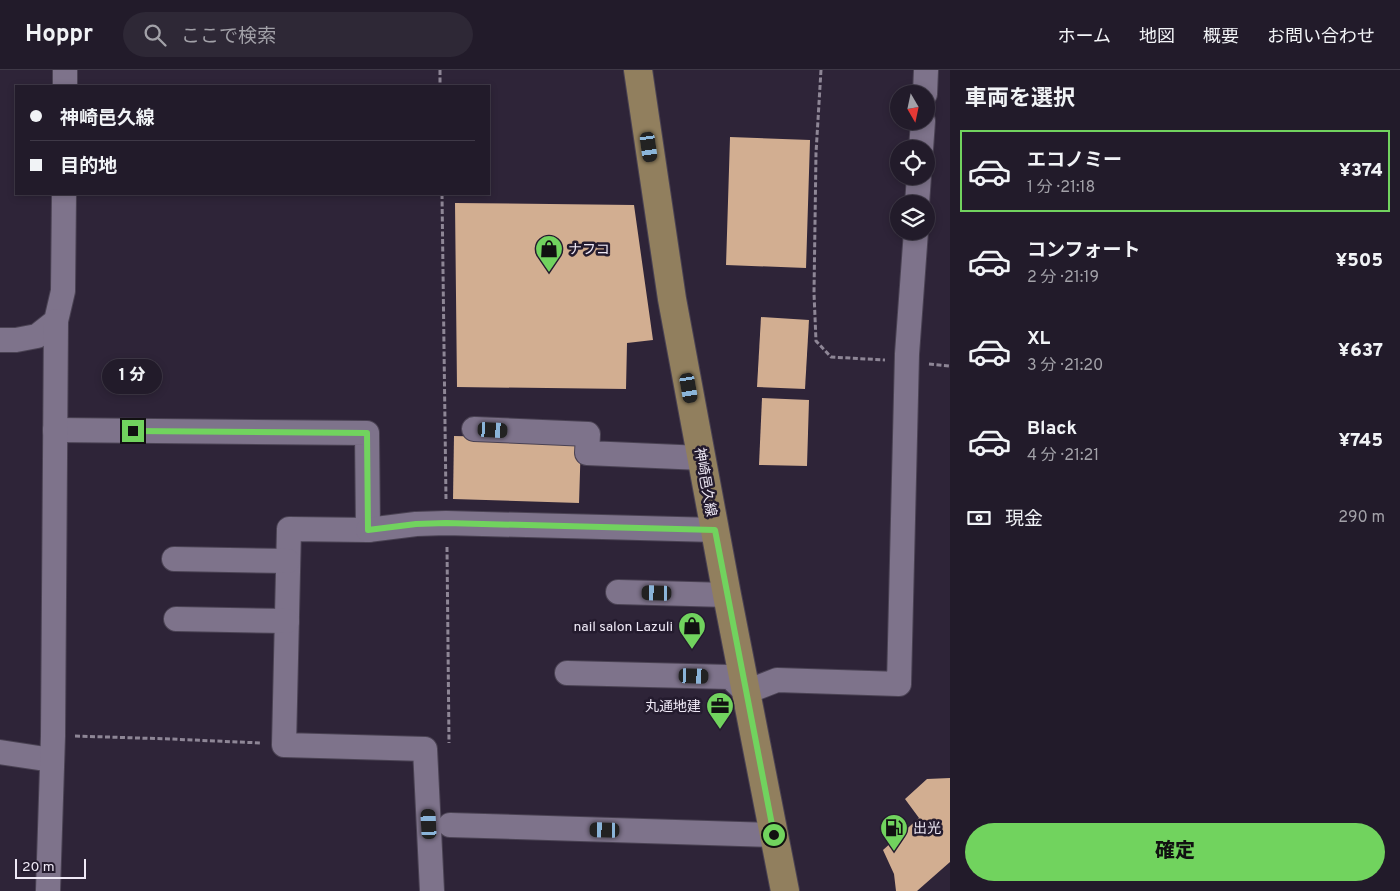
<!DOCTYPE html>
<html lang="ja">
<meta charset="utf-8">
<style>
body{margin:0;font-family:Overpass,"Noto Sans JP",sans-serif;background:#2e2836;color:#f1f3f6;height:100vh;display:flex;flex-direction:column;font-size:19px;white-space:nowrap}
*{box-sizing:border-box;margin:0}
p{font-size:16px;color:#a2a1a8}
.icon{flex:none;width:28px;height:28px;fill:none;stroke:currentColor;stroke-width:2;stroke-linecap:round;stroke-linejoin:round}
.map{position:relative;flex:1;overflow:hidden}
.sheet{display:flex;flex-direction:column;background:#221b2a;width:450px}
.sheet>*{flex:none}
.hud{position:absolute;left:15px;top:15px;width:475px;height:110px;border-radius:0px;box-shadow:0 2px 8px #0003,0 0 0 1px #3f3947;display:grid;align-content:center;height:110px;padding:0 15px;background:#221b2a}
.needle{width:32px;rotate:171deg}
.buttons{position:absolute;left:890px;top:15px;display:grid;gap:10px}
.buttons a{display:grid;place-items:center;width:45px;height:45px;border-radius:50%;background:#221b2a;box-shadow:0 2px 8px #0003,0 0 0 1px #3f3947;font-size:25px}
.scale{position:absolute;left:15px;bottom:12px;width:71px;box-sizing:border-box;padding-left:5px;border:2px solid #efe9f6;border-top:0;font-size:14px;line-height:18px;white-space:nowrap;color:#efe9f6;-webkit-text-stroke:4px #241b2e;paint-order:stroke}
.end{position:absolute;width:22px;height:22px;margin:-11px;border:6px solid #71d35e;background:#111;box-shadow:0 0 0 2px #111}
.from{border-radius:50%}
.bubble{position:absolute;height:35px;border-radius:18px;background:#221b2a;box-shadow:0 2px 8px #0003,0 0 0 1px #3f3947;font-size:16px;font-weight:800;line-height:35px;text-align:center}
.car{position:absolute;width:15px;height:30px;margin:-15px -8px;border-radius:6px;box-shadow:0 0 4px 1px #0007;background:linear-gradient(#222 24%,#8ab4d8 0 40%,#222 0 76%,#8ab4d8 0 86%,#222 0)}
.hud b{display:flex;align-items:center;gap:18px;height:48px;font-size:19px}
.hud b+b{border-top:1px solid #3f3947}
.hud i{width:12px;height:12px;background:#f1f3f6}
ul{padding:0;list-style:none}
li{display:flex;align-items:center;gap:15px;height:82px;margin:0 10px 8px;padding:0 5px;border:2px solid transparent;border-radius:0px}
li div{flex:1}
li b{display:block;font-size:19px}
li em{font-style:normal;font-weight:800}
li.current{border-color:#71d35e}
li>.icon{width:45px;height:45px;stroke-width:1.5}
h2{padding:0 15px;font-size:22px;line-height:60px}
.pay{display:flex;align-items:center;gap:12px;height:55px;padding:0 15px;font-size:19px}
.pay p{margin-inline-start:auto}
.action{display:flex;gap:10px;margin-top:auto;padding:10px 15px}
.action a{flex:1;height:58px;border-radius:30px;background:#71d35e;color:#111;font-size:20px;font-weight:800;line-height:58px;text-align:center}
header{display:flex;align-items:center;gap:30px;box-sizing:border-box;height:70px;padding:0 25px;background:#221b2a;border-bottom:1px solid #3f3947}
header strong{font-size:24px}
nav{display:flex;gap:28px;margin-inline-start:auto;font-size:18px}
.search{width:350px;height:45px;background:#2e2836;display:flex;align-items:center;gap:12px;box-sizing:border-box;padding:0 18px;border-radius:28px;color:#a2a1a8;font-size:19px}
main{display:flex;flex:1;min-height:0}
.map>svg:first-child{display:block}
.building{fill:#d2ae91}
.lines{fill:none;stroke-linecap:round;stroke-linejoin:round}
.minor-casing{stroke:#4a4253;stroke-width:26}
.major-casing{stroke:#4a4253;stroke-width:30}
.path{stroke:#8e8696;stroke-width:3;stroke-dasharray:5 2.5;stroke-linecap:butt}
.minor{stroke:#7e738b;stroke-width:24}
.major{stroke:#917f5e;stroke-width:28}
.route{stroke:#71d35e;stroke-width:6}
.labels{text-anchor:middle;stroke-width:5;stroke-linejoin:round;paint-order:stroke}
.poi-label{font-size:14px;fill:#efe9f6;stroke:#241b2e;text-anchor:start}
.street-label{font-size:14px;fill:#efe9f6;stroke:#241b2e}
</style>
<header>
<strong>Hoppr</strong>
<div class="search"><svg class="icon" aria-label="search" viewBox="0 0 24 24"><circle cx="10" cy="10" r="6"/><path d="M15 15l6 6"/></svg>ここで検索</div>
<nav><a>ホーム</a><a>地図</a><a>概要</a><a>お問い合わせ</a></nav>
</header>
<main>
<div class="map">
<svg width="950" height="821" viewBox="0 0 950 821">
<rect width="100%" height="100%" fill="#2e2438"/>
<g class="building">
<polygon points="730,67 810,70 806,198 726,195"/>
<polygon points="455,133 634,135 653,270 627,273 626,319 457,317"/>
<polygon points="761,247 809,250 805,319 757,317"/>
<polygon points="762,328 809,330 807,396 759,395"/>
<polygon points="454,366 581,369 579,433 453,429"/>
<polygon points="950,708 950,792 917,821 896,821 894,804 883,780 919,748 905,729 927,709"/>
</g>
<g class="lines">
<defs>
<g id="minor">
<polyline points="65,16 65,0"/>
<polyline points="925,24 926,0"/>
<polyline points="921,79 923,51"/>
<polyline points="917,134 919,106"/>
<polyline points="0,270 16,270 37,266 56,251 63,221 64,124"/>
<polyline points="474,359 588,364 587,383 702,388"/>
<polyline points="55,360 367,363 368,460 289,459 284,675 425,679 432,821"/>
<polyline points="368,460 416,454 446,453 715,460"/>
<polyline points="174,489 288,491"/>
<polyline points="618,522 727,525"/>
<polyline points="176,549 287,551"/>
<polyline points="567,603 730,607 746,622 777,610 899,614 907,284 916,161"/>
<polyline points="0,682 52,690"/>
<polyline points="450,755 774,765"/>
<polyline points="48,821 53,666 56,251"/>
</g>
<polyline id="major" points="638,0 672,229 727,525 785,821"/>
</defs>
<use href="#minor" class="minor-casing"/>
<use href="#major" class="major-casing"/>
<g class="path">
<polyline points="440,0 440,16"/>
<polyline points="821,0 816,83 814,223 816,271 831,287 885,290"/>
<polyline points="442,124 446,430"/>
<polyline points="929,294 950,296"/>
<polyline points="447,477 449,673"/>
<polyline points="75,666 170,669 261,673"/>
</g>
<use href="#minor" class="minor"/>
<use href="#major" class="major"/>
</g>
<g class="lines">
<polyline class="route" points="133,361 367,363 368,460 416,454 446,453 715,460 774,765"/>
</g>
<defs>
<symbol id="shop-pin" viewBox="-11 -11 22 30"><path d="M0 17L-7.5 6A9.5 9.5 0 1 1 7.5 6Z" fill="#71d35e" stroke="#241b2e"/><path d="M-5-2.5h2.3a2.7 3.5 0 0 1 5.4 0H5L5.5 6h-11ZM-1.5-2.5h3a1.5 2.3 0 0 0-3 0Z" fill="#111"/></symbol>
<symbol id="office-pin" viewBox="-11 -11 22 30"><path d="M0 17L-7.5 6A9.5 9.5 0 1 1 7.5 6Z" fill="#71d35e" stroke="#241b2e"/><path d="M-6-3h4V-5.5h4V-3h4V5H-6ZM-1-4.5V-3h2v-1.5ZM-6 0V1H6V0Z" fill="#111"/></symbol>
<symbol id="fuel-pin" viewBox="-11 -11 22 30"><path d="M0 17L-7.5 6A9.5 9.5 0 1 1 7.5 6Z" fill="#71d35e" stroke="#241b2e"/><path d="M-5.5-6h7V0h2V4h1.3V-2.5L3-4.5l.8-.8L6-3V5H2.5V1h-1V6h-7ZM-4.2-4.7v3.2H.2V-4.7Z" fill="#111"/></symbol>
</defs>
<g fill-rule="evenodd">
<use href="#shop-pin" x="533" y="163" width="32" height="43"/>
<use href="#shop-pin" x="676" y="540" width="32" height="43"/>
<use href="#office-pin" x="704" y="620" width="32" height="43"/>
<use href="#fuel-pin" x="878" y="742" width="32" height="43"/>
</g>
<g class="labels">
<g class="poi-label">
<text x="568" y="184">ナフコ</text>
<text x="673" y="561" text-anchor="end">nail salon Lazuli</text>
<text x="701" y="641" text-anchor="end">丸通地建</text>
<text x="913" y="763">出光</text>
</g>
<g class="street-label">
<text transform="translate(706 412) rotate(80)" y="5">神崎邑久線</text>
</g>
</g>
</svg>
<div class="buttons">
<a><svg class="needle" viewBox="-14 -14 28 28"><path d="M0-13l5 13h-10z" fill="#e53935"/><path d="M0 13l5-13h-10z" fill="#a2a1a8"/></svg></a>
<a><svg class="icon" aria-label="locate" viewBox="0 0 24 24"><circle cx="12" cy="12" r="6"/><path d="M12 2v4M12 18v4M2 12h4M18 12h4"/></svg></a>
<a><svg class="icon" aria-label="layers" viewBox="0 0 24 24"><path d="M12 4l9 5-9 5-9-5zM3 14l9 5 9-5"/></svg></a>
</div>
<div class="scale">20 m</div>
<i class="end from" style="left:774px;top:765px"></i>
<i class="end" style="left:133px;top:361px"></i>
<div class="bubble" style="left:102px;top:289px;width:60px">1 分</div>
<i class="car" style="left:649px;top:77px;rotate:172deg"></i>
<i class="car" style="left:689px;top:318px;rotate:170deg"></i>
<i class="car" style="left:493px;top:360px;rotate:93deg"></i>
<i class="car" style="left:657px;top:523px;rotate:271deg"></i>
<i class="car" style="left:694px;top:606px;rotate:92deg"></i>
<i class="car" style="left:429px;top:754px;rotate:357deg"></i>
<i class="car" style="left:605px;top:760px;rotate:271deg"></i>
<div class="hud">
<b><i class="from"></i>神崎邑久線</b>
<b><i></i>目的地</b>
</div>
</div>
<section class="sheet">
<h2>車両を選択</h2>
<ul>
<li class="current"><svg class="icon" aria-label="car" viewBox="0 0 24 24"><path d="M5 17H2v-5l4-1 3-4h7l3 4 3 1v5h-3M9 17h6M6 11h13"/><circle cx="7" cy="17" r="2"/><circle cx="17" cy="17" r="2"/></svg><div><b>エコノミー</b><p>1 分 · 21:18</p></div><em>¥374</em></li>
<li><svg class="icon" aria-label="car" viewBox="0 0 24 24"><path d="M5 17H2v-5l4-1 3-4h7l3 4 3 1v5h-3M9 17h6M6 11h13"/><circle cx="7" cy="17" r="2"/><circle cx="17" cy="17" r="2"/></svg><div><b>コンフォート</b><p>2 分 · 21:19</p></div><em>¥505</em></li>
<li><svg class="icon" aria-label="car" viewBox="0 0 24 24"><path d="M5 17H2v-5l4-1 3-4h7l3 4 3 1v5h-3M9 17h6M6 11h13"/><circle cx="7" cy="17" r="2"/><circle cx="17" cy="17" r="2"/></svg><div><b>XL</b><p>3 分 · 21:20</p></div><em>¥637</em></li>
<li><svg class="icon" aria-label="car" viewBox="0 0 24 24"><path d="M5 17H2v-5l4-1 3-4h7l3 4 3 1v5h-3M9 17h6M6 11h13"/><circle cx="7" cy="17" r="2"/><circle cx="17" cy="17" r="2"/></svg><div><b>Black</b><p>4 分 · 21:21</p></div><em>¥745</em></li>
</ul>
<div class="pay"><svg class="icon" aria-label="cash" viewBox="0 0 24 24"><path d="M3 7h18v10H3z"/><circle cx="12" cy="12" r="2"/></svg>現金<p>290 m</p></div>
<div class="action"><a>確定</a></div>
</section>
</main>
